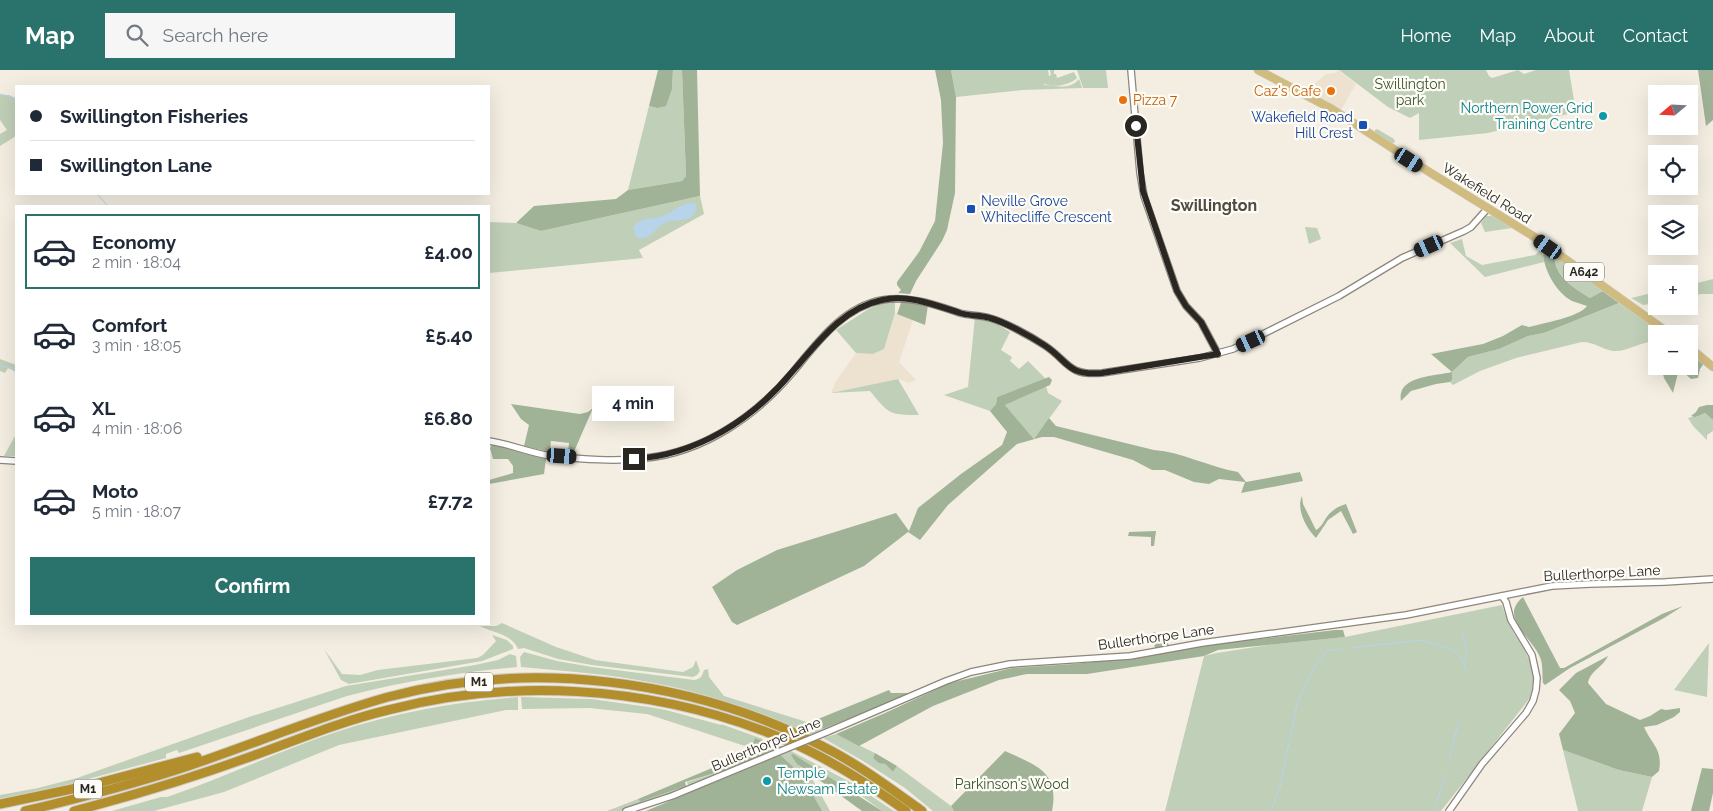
<!DOCTYPE html>
<meta charset="utf-8">
<style>
body{margin:0;font-family:Raleway,sans-serif;background:#f6f6f7;color:#1f2937;height:100vh;display:flex;flex-direction:column;font-size:19px;white-space:nowrap}
*{box-sizing:border-box;margin:0}
p{font-size:16px;color:#747a83}
.icon{flex:none;width:28px;height:28px;fill:none;stroke:currentColor;stroke-width:2;stroke-linecap:round;stroke-linejoin:round}
.map{position:relative;flex:1;overflow:hidden}
.drawer{position:absolute;left:15px;top:135px;width:475px;height:420px;display:flex;flex-direction:column;background:#fff;border-radius:0px;box-shadow:0 5px 20px #0002}
.drawer>*{flex:none}
.guide{position:absolute;left:15px;top:15px;width:475px;height:110px;border-radius:0px;box-shadow:0 5px 20px #0002;display:grid;align-content:center;height:110px;padding:0 15px;background:#fff}
.needle{width:32px;rotate:251deg}
.tools{position:absolute;left:1648px;top:15px;display:grid;gap:10px}
.tools a{display:grid;place-items:center;width:50px;height:50px;border-radius:0px;background:#fff;box-shadow:0 5px 20px #0002;font-size:25px}
.end{position:absolute;width:22px;height:22px;margin:-11px;border:6px solid #2a2723;background:#fff;box-shadow:0 0 0 2px #fff}
.from{border-radius:50%}
.bubble{position:absolute;height:35px;border-radius:0px;background:#fff;box-shadow:0 5px 20px #0002;font-size:16px;font-weight:700;line-height:35px;text-align:center}
.car{position:absolute;width:15px;height:30px;margin:-15px -8px;border-radius:6px;box-shadow:0 0 4px 1px #0007;background:linear-gradient(#222 24%,#8ab4d8 0 40%,#222 0 76%,#8ab4d8 0 86%,#222 0)}
.guide b{display:flex;align-items:center;gap:18px;height:48px;font-size:19px}
.guide b+b{border-top:1px solid #e0e1e3}
.guide i{width:12px;height:12px;background:#1f2937}
ul{padding:9px 0 0;list-style:none}
li{display:flex;align-items:center;gap:15px;height:75px;margin:0 10px 8px;padding:0 5px;border:2px solid transparent;border-radius:0px}
li div{flex:1}
li b{display:block;font-size:19px}
li em{font-style:normal;font-weight:700}
li.selected{border-color:#2a726c}
li>.icon{width:45px;height:45px;stroke-width:1.5}
.action{display:flex;gap:10px;margin-top:auto;padding:10px 15px}
.action a{flex:1;height:58px;border-radius:0px;background:#2a726c;color:#fff;font-size:20px;font-weight:700;line-height:58px;text-align:center}
header{display:flex;align-items:center;gap:30px;box-sizing:border-box;height:70px;padding:0 25px;background:#2a726c;color:#fff}
header strong{font-size:24px}
nav{display:flex;gap:28px;margin-inline-start:auto;font-size:18px}
.search{width:350px;height:45px;background:#f6f6f7;display:flex;align-items:center;gap:12px;box-sizing:border-box;padding:0 18px;border-radius:0px;color:#747a83;font-size:19px}
.map>svg:first-child{display:block}
.built{fill:#ece2cf}
.green{fill:#c0cfb8}
.forest{fill:#a1b397}
.water{fill:#b8d4eb}
.lines{fill:none;stroke-linecap:round;stroke-linejoin:round}
.stream{stroke:#b8d4eb;stroke-width:1}
.minor-casing{stroke:#8c867b;stroke-width:8}
.major-casing{stroke:#d0cfcf;stroke-width:9}
.highway-casing{stroke:#d0cfcf;stroke-width:11}
.minor{stroke:#fff;stroke-width:5.5}
.major{stroke:#d1bc80;stroke-width:8}
.highway{stroke:#b28f2c;stroke-width:9}
.minor-bridge-casing{stroke:#8c867b;stroke-width:8;stroke-linecap:butt}
.minor-bridge{stroke:#fff;stroke-width:5.5}
.route{stroke:#2a2723;stroke-width:6}
.food-dot{fill:#e8710a;stroke:#fefcf7;stroke-width:2}
.culture-dot{fill:#0f9aa8;stroke:#fefcf7;stroke-width:2}
.transit-dot{fill:#1a4fb4;stroke:#fefcf7;stroke-width:2}
.labels{text-anchor:middle;stroke-width:4.5;stroke-linejoin:round;paint-order:stroke}
.shield{fill:#fefcf7;stroke:#6a6763;stroke-width:1}
.shield-label{font-size:12px;font-weight:bold;fill:#2a2723}
.park-label{font-size:14px;fill:#3c562b;stroke:#fefcf7}
.food-label{font-size:14px;fill:#c56008;stroke:#fefcf7;text-anchor:end}
.culture-label{font-size:14px;fill:#0d838f;stroke:#fefcf7;text-anchor:end}
.transit-label{font-size:14px;fill:#164399;stroke:#fefcf7;text-anchor:end}
.street-label{font-size:14px;fill:#2a2723;stroke:#fefcf7}
.quarter-label{font-size:16px;font-weight:bold;fill:#504b41;stroke:#fefcf7}
</style>
<header>
<strong>Map</strong>
<div class="search"><svg class="icon" aria-label="search" viewBox="0 0 24 24"><circle cx="10" cy="10" r="6"/><path d="M15 15l6 6"/></svg>Search here</div>
<nav><a>Home</a><a>Map</a><a>About</a><a>Contact</a></nav>
</header>
<div class="map">
<svg width="1713" height="741" viewBox="0 0 1713 741">
<rect width="100%" height="100%" fill="#f4eee2"/>
<g class="built">
<polygon points="1338,0 1356,14 1341,40 1306,21 1326,4 1335,3"/>
<polygon points="895,243 913,250 899,292 916,310 909,313 898,309 831,323 836,311 856,283 873,284 884,279"/>
</g>
<g class="green">
<polygon points="673,0 682,0 686,106 682,111 628,120 649,36 657,38 672,19"/>
<path d="M951 0H1048L1049 6 1051 5 1050 0H1054V4H1056L1057 8 1074 2 1077 8C1070 15 1054 18 1045 14 1042 13 1041 10 1039 8L1045 15C1057 16 1070 20 1079 9L1082 18 1022 20 956 27Z"/>
<polygon points="1077,0 1106,0 1108,18 1083,18"/>
<polygon points="1339,0 1486,0 1489,6 1492,8 1518,0 1524,4 1536,0 1569,0 1576,42 1488,63 1419,70 1419,43 1410,48 1388,37"/>
<polygon points="0,25 9,25 16,29 16,66 0,76 0,64 7,60 0,50"/>
<polygon points="1377,59 1394,69 1395,72 1392,74 1375,63 1375,60"/>
<polygon points="700,126 704,144 639,180 643,188 489,203 489,152 516,153 541,161"/>
<polygon points="1486,146 1492,146 1512,158 1485,162 1481,153"/>
<polygon points="1305,157 1317,158 1321,169 1309,174"/>
<polygon points="1462,169 1466,186 1482,195 1535,185 1542,178 1547,182 1543,185 1544,192 1485,207 1450,173"/>
<path d="M1554 186 1603 221 1590 228C1573 217 1557 208 1554 186Z"/>
<polygon points="1713,209 1713,224 1701,224 1689,227 1689,215"/>
<polygon points="1656,222 1656,233 1643,235 1631,228"/>
<polygon points="888,232 895,232 895,243 884,279 873,284 856,283 836,260 870,238"/>
<path d="M1619 233 1663 264H1656V284L1649 272C1637 274 1625 282 1613 281 1601 279 1595 272 1582 272L1516 288 1480 301 1453 315 1450 312 1452 310V302L1468 287 1499 279 1528 266 1544 263Z"/>
<polygon points="975,247 991,250 1010,262 1001,280 1012,287 1010,291 1019,299 1028,291 1046,309 997,327 996,334 990,341 944,325 968,317"/>
<polygon points="0,289 16,295 16,302 8,298 5,303 0,301"/>
<path d="M898 309 919 345C889 345 889 344 870 321L831 323Z"/>
<polygon points="1046,316 1048,323 1062,331 1034,369 1005,335"/>
<polygon points="1705,343 1713,350 1713,361 1707,365 1707,370 1693,356 1688,348"/>
<polygon points="16,364 16,386 4,386"/>
<path d="M1502 535C1506 547 1510 558 1517 568 1530 589 1538 602 1530 628L1441 741H1165L1204 586 1217 583 1268 575 1345 567Z"/>
<path d="M502 553 556 577 595 590 683 602 693 597 696 590 700 601 697 605 693 607 592 595 558 589 524 578 518 579C512 564 493 563 480 556H496Z"/>
<polygon points="492,565 507,570 513,576 513,579 482,591 349,614 341,610 324,579 342,604 360,605 378,600 477,588 483,585 496,571"/>
<polygon points="1709,573 1707,627 1674,620"/>
<path d="M524 582 557 591 592 597 694 610C701 609 702 606 704 600L708 599 709 607 724 626 810 653 818 649 823 659 810 665C759 643 708 623 654 613 610 604 565 601 521 597L520 587Z"/>
<path d="M510 584 516 586 517 597C460 602 403 611 347 626L179 683 177 680 166 684V688L40 722 0 730V725L38 718 77 708 249 647 346 616 475 595 498 590Z"/>
<path d="M518 627V640H506L339 675 224 722 154 741H112L161 727H167C224 708 278 681 336 662 396 642 455 632 518 627Z"/>
<polygon points="521,627 591,629 649,637 666,640 721,655 721,654 763,669 762,671 755,668 751,678 647,644 589,638 522,639"/>
<polygon points="836,664 875,683 873,688 879,692 885,694 893,702 897,696 951,736 954,741 933,741 905,718 863,691 823,668"/>
<polygon points="772,672 783,677 690,717 688,715 687,712 725,700 767,683 766,679 775,676 771,674"/>
<polygon points="1563,680 1619,700 1652,707 1642,741 1578,741"/>
<polygon points="791,681 850,712 894,741 882,741 859,724 797,694 810,705 830,741 646,741"/>
<polygon points="686,716 685,719 621,741 607,741 638,729 640,732"/>
</g>
<g class="forest">
<polygon points="658,0 673,0 672,19 666,36 657,38 649,36"/>
<polygon points="682,0 697,0 700,126 541,161 516,153 534,136 616,129 628,120 682,111 686,106"/>
<polygon points="935,0 951,0 956,27 955,123 947,160 942,171 916,211 910,224 898,223 901,220 897,215 897,212 919,182 935,151 943,73 941,30"/>
<polygon points="1698,0 1713,0 1713,50 1706,56"/>
<path d="M1547 182 1554 186C1556 208 1573 217 1590 228L1603 221 1619 233 1544 263 1528 266 1499 279 1468 287 1452 302V310L1450 312 1436 314 1411 321 1401 331C1396 306 1435 306 1452 302L1431 284 1483 274 1503 266 1522 255 1529 257C1544 253 1579 247 1587 236 1582 234 1577 233 1572 231 1557 223 1545 202 1543 185Z"/>
<polygon points="903,232 928,235 925,255 897,244 901,233"/>
<polygon points="1689,282 1704,293 1700,299 1698,308 1691,309 1683,302 1678,303 1673,323 1664,308 1661,296 1689,296"/>
<path d="M1049 307 1052 310 1050 315 1005 335 1034 369 1049 348 1056 356 1154 380C1182 382 1209 397 1238 402L1246 412 1300 402 1303 411 1241 423 1245 412 1219 409 1209 414 1194 412 1165 400H1152L1133 390 1054 367H1042L1017 374 948 435 920 470 908 462 864 496 737 555 732 552 712 517 737 500 777 480 896 443 909 461 918 438 961 404 1002 375 1007 362 990 341 996 334 997 327Z"/>
<polygon points="511,334 580,344 588,342 593,338 573,384 568,384 569,373 551,371 550,382 524,376 529,355 521,349"/>
<polygon points="1707,335 1713,335 1713,350 1705,343 1695,347 1691,346 1696,342 1699,337"/>
<polygon points="492,375 546,389 544,404 489,414 489,410 513,403 513,396 508,389 493,389 490,378"/>
<path d="M1302 426 1303 434 1316 460C1322 457 1324 450 1329 444 1334 439 1339 436 1346 434L1357 462 1353 464 1341 441 1328 450 1316 468C1306 458 1296 439 1302 426Z"/>
<polygon points="1156,461 1154,476 1151,476 1151,467 1128,466 1129,462"/>
<path d="M1523 527 1560 598H1564L1662 544 1683 536 1664 548 1570 598 1545 615 1543 613C1542 606 1543 597 1541 590 1535 569 1497 548 1523 527Z"/>
<polygon points="1335,560 1343,560 1345,567 1218,580 1204,586 1087,604 1027,604 999,610 933,636 859,676 836,664 885,643 950,613 1012,598 1073,594 1142,587 1208,575"/>
<polygon points="1153,562 1163,565 1170,577 1155,579"/>
<path d="M1608 586C1603 597 1590 601 1588 613L1606 634 1640 650 1650 646 1661 639 1666 640 1680 638V642L1674 647 1657 655 1644 657C1652 675 1663 679 1659 701L1652 707 1619 700 1563 680 1559 664 1575 643 1570 631 1559 620 1576 603Z"/>
<polygon points="889,620 891,623 912,623 823,659 818,649"/>
<polygon points="755,668 776,676 766,679 767,683 725,700 685,712 686,716 640,732 638,729 755,680 751,678"/>
<path d="M1005 681C1035 695 1060 701 1052 741H954L951 736Z"/>
<polygon points="875,683 897,696 893,702 885,694 879,693 873,688"/>
<polygon points="793,684 882,741 862,741 797,694 791,685"/>
<polygon points="780,685 801,704 822,741 646,741"/>
<polygon points="1702,698 1713,699 1713,723 1709,741 1691,741"/>
</g>
<path class="water" d="M693 133 696 135C696 139 696 143 692 146 684 153 674 148 665 153 655 157 652 170 638 168L635 165 633 158C640 146 653 150 663 146 674 142 680 133 693 133Z"/>
<g class="lines">
<g class="stream">
<polyline points="0,24 16,28"/>
<polyline points="97,124 108,136"/>
<polyline points="0,296 16,299"/>
<polyline points="1463,564 1467,581 1464,591"/>
<polyline points="1349,578 1421,570 1454,580 1464,592 1467,604"/>
<polyline points="1449,692 1459,649"/>
<polyline points="150,741 153,740"/>
<polyline points="1271,741 1280,717 1297,634 1314,597 1327,581 1342,579"/>
<polyline points="1434,741 1446,703"/>
</g>
<defs>
<g id="minor">
<polyline points="1131,0 1140,103 1144,126 1177,221 1186,236 1201,252 1218,284"/>
<path d="M489 371C510 374 530 383 551 386 582 389 615 392 646 388 704 382 756 346 793 302 817 273 843 237 882 230 909 225 936 235 960 243 970 246 980 245 990 248 1005 252 1030 266 1044 275 1069 291 1066 306 1102 303L1200 288 1233 279 1339 226 1402 188 1464 161 1471 157 1488 138"/>
<polyline points="0,390 16,391"/>
<polyline points="827,662 946,611 971,602 1010,594 1130,586 1202,573 1406,545 1552,516 1590,514 1665,512 1713,509"/>
<polyline points="626,741 672,726 771,685"/>
<polyline points="1449,741 1482,694 1526,643 1533,631 1536,620 1537,608 1532,585 1511,550 1506,532 1502,526"/>
</g>
<g id="major">
<polyline points="1258,0 1332,39 1426,100 1533,166 1670,264"/>
<polyline points="1689,277 1713,297"/>
</g>
<g id="highway">
<polyline points="0,734 91,715 197,687"/>
<path d="M25 741C76 729 126 716 176 700 247 677 316 647 388 627 530 589 691 609 822 676 858 694 890 718 922 741"/>
<path d="M74 741C135 725 195 707 255 685 299 669 342 651 388 640 511 608 645 616 764 661 815 680 862 709 906 741"/>
</g>
</defs>
<use href="#minor" class="minor-casing"/>
<use href="#major" class="major-casing"/>
<use href="#highway" class="highway-casing"/>
<use href="#minor" class="minor"/>
<use href="#major" class="major"/>
<use href="#highway" class="highway"/>
<defs>
<polyline id="minor-bridge" points="771,685 827,662"/>
</defs>
<use href="#minor-bridge" class="minor-bridge-casing"/>
<use href="#minor-bridge" class="minor-bridge"/>
</g>
<g class="lines">
<path class="route" d="M634 389C697 385 752 350 792 302 817 274 842 238 882 230 908 224 935 235 960 243 969 246 980 245 990 248 1005 252 1030 266 1044 275 1069 291 1066 306 1102 303L1218 284 1201 252 1186 236 1177 221 1143 121 1136 56"/>
</g>
<g class="food-dot">
<circle cx="1331" cy="21" r="5"/>
<circle cx="1123" cy="30" r="5"/>
</g>
<g class="culture-dot">
<circle cx="1603" cy="46" r="5"/>
<circle cx="767" cy="711" r="5"/>
</g>
<g class="transit-dot">
<rect x="1358" y="50" width="10" height="10" rx="2.5"/>
<rect x="966" y="134" width="10" height="10" rx="2.5"/>
</g>
<g class="labels">
<g class="shield">
<rect x="1564" y="192.5" width="40" height="19" rx="4"/>
<rect x="465" y="602.5" width="28" height="19" rx="4"/>
<rect x="74" y="709.5" width="28" height="19" rx="4"/>
</g>
<g class="shield-label">
<text x="1584" y="206">A642</text>
<text x="479" y="616">M1</text>
<text x="88" y="723">M1</text>
</g>
<g class="park-label">
<text x="1410" y="19">Swillington<tspan x="1410" dy="16">park</tspan></text>
<text x="1012" y="719">Parkinson's Wood</text>
</g>
<g class="food-label">
<text x="1321" y="26">Caz's Cafe</text>
<text x="1133" y="35" text-anchor="start">Pizza 7</text>
</g>
<g class="culture-label">
<text x="1593" y="43">Northern Power Grid<tspan x="1593" dy="16">Training Centre</tspan></text>
<text x="777" y="708" text-anchor="start">Temple<tspan x="777" dy="16">Newsam Estate</tspan></text>
</g>
<g class="transit-label">
<text x="1353" y="52">Wakefield Road<tspan x="1353" dy="16">Hill Crest</tspan></text>
<text x="981" y="136" text-anchor="start">Neville Grove<tspan x="981" dy="16">Whitecliffe Crescent</tspan></text>
</g>
<g class="street-label">
<text transform="translate(1487 123) rotate(32)" y="5">Wakefield Road</text>
<text transform="translate(1602 503) rotate(-3)" y="5">Bullerthorpe Lane</text>
<text transform="translate(1156 567) rotate(-8)" y="5">Bullerthorpe Lane</text>
<text transform="translate(766 674) rotate(-23)" y="5">Bullerthorpe Lane</text>
</g>
<g class="quarter-label">
<text x="1214" y="141">Swillington</text>
</g>
</g>
</svg>
<div class="tools">
<a><svg class="needle" viewBox="-14 -14 28 28"><path d="M0-13l5 13h-10z" fill="#e53935"/><path d="M0 13l5-13h-10z" fill="#747a83"/></svg></a>
<a><svg class="icon" aria-label="locate" viewBox="0 0 24 24"><circle cx="12" cy="12" r="6"/><path d="M12 2v4M12 18v4M2 12h4M18 12h4"/></svg></a>
<a><svg class="icon" aria-label="layers" viewBox="0 0 24 24"><path d="M12 4l9 5-9 5-9-5zM3 14l9 5 9-5"/></svg></a>
<a>+</a>
<a>−</a>
</div>
<i class="end from" style="left:1136px;top:56px"></i>
<i class="end" style="left:634px;top:389px"></i>
<div class="bubble" style="left:592px;top:316px;width:82px">4 min</div>
<i class="car" style="left:1409px;top:90px;rotate:123deg"></i>
<i class="car" style="left:1429px;top:176px;rotate:246deg"></i>
<i class="car" style="left:1548px;top:177px;rotate:305deg"></i>
<i class="car" style="left:1251px;top:271px;rotate:245deg"></i>
<i class="car" style="left:562px;top:386px;rotate:94deg"></i>
<div class="guide">
<b><i class="from"></i>Swillington Fisheries</b>
<b><i></i>Swillington Lane</b>
</div>
<section class="drawer">
<ul>
<li class="selected"><svg class="icon" aria-label="car" viewBox="0 0 24 24"><path d="M5 17H2v-5l4-1 3-4h7l3 4 3 1v5h-3M9 17h6M6 11h13"/><circle cx="7" cy="17" r="2"/><circle cx="17" cy="17" r="2"/></svg><div><b>Economy</b><p>2 min · 18:04</p></div><em>£4.00</em></li>
<li><svg class="icon" aria-label="car" viewBox="0 0 24 24"><path d="M5 17H2v-5l4-1 3-4h7l3 4 3 1v5h-3M9 17h6M6 11h13"/><circle cx="7" cy="17" r="2"/><circle cx="17" cy="17" r="2"/></svg><div><b>Comfort</b><p>3 min · 18:05</p></div><em>£5.40</em></li>
<li><svg class="icon" aria-label="car" viewBox="0 0 24 24"><path d="M5 17H2v-5l4-1 3-4h7l3 4 3 1v5h-3M9 17h6M6 11h13"/><circle cx="7" cy="17" r="2"/><circle cx="17" cy="17" r="2"/></svg><div><b>XL</b><p>4 min · 18:06</p></div><em>£6.80</em></li>
<li><svg class="icon" aria-label="car" viewBox="0 0 24 24"><path d="M5 17H2v-5l4-1 3-4h7l3 4 3 1v5h-3M9 17h6M6 11h13"/><circle cx="7" cy="17" r="2"/><circle cx="17" cy="17" r="2"/></svg><div><b>Moto</b><p>5 min · 18:07</p></div><em>£7.72</em></li>
</ul>
<div class="action"><a>Confirm</a></div>
</section>
</div>
